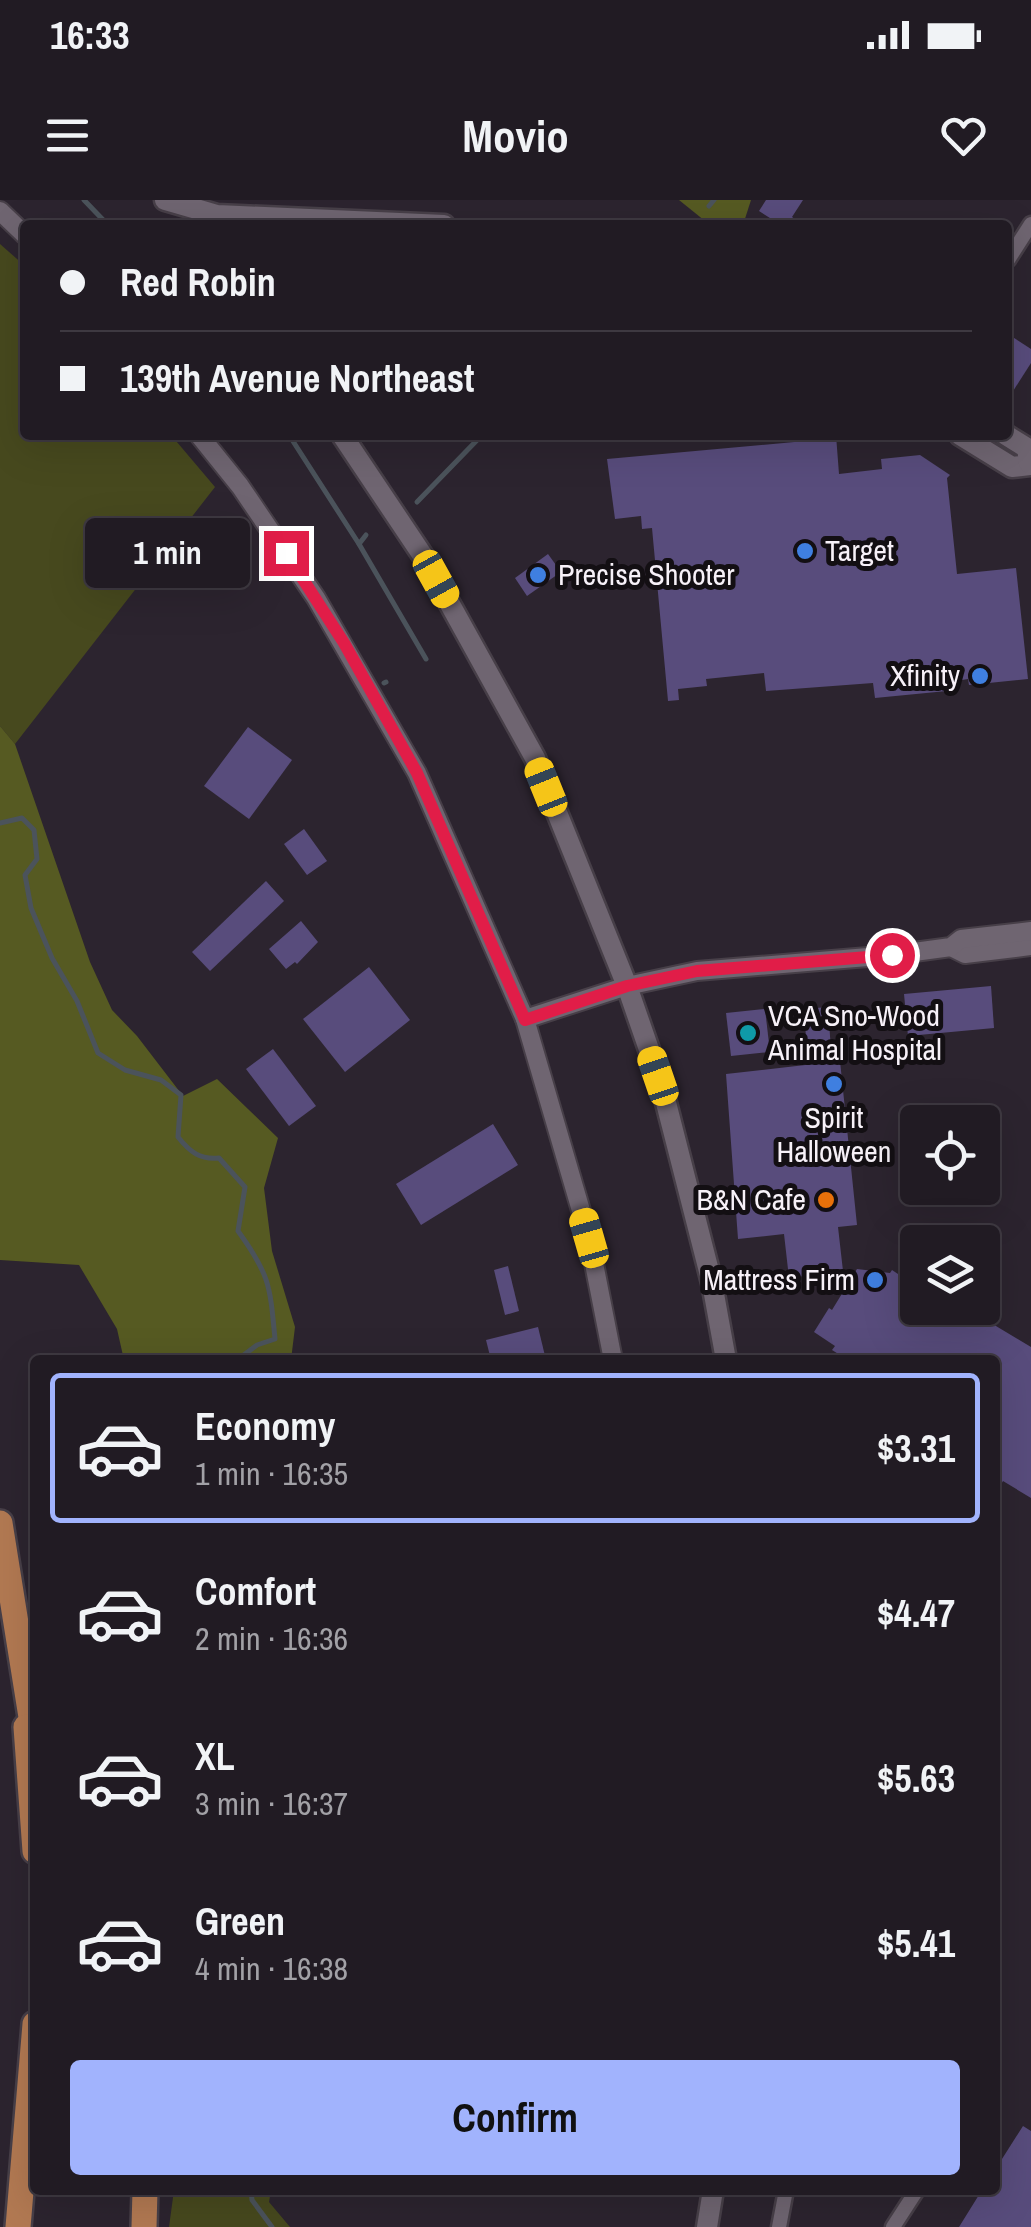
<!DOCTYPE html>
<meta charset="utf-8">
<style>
body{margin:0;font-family:"Archivo Narrow",sans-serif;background:#29242b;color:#f1f3f6;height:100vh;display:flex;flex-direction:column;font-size:38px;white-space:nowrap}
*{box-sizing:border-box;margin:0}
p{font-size:32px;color:#a2a1a6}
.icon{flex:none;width:55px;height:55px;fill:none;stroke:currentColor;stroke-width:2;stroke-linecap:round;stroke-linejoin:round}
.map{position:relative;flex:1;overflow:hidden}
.details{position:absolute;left:30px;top:1155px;width:970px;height:840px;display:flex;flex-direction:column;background:#211b23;border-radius:10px;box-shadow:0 10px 40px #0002,0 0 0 2px #3e3941}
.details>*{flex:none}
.hud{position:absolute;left:20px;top:20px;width:992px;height:220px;border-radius:10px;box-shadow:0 10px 40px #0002,0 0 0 2px #3e3941;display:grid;align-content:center;height:220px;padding:0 40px;background:#211b23}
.controls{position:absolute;left:900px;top:905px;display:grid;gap:20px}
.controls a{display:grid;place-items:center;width:100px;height:100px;border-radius:10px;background:#211b23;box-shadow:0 10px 40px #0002,0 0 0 2px #3e3941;font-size:50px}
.end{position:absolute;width:45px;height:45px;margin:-22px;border:12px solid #e11d48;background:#fff;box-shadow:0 0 0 5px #fff}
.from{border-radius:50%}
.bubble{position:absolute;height:70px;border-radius:10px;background:#211b23;box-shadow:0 10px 40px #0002,0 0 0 2px #3e3941;font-size:32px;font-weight:800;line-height:70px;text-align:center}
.car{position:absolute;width:30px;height:60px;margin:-30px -15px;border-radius:12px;box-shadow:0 0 8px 2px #0007;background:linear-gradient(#f5c518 24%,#345 0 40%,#f5c518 0 76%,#345 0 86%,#f5c518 0)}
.hud b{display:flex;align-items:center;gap:35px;height:95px;font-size:38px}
.hud b+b{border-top:2px solid #3e3941}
.hud i{width:25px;height:25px;background:#f1f3f6}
ul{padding:18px 0 0;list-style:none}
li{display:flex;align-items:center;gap:30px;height:150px;margin:0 20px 15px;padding:0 20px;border:5px solid transparent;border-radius:10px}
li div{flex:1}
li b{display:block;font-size:38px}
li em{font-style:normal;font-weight:800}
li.selected{border-color:#a1b3fd}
li>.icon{width:90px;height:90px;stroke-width:1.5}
.primary-button{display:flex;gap:20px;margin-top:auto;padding:20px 40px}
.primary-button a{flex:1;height:115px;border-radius:10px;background:#a1b3fd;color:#111;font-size:40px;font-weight:800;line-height:115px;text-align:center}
.status{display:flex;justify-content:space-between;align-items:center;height:70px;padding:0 50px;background:#211b23;direction:ltr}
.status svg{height:28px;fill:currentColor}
header{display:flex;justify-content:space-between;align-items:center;height:130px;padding:0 40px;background:#211b23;font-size:45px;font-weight:800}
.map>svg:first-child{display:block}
.green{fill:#47491e}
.forest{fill:#565a22}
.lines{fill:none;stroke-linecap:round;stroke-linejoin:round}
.stream{stroke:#4b535b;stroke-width:5}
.building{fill:#584c7c}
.minor-casing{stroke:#473f48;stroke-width:19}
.tertiary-casing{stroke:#473f48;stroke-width:22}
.secondary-casing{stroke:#473f48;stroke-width:25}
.motorway-casing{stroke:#473f48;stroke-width:30}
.minor{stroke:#6f6571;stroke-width:14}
.tertiary{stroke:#6f6571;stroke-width:18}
.secondary{stroke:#6f6571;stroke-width:20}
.motorway{stroke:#b27952;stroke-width:25}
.route{stroke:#e11d48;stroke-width:12}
.shop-dot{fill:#3f7fe0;stroke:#130f13;stroke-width:4}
.culture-dot{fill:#0f9aa8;stroke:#130f13;stroke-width:4}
.food-dot{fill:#e8710a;stroke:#130f13;stroke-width:4}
.labels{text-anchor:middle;stroke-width:10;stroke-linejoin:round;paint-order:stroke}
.poi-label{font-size:30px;fill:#f7f1f8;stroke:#130f13;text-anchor:start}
</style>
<div class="status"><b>16:33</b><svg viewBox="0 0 49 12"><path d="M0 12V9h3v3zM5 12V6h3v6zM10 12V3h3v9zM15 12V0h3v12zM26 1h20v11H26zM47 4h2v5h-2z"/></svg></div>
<header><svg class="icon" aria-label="menu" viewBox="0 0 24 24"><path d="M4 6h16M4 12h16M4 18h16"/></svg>Movio<svg class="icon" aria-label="heart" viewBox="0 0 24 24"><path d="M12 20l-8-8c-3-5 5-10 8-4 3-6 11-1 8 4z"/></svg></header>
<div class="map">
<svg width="1031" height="2027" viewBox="0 0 1031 2027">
<rect width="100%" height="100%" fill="#2c242f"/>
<g class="green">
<polygon points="0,44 25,66 25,235 171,235 215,287 15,544 0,526"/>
<polygon points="174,1990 271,1990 269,2002 290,2027 169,2027"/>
</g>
<g class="forest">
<polygon points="679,0 751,0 743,25 710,25"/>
<polygon points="0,526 15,544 90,762 112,810 137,836 183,896 217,879 278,938 264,988 272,1051 295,1127 291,1160 124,1160 117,1129 79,1065 0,1060"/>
</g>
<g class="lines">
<g class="stream">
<polyline points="84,0 108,25"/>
<polyline points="709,6 714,0"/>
<polyline points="289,235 359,344"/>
<polyline points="417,302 482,235"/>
<polyline points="366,335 359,344 426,459"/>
<polyline points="384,483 386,482"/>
<path d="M0 623 22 618 34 630 37 659 25 675 31 708 52 758 77 801 98 853 125 870 161 880 181 895 178 937C190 952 200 960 219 958L245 987 238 1031C270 1075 270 1086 275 1139L257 1145 237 1160"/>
<polyline points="251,1990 252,2000 272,2027"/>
</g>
</g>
<g class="building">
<polygon points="766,0 803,0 792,17 803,25 781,25 759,11"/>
<polygon points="1008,134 1031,149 1031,163 1008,199"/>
<polygon points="836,235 839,274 882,269 881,259 920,255 950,275 947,278 957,374 1016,368 1028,479 969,485 968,479 956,481 957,490 875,498 873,483 766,491 764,473 706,479 707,486 678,489 679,500 668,501 652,328 642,329 641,316 615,319 607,259 827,239 827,236"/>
<polygon points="548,354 561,372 527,396 515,378"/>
<polygon points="248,527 292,560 249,619 204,586"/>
<polygon points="304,629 327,661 307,675 284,644"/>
<polygon points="266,681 284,701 210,771 192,752"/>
<polygon points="301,721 318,742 297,764 295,762 286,769 269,749"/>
<polygon points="369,767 410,820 345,872 303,819"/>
<polygon points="991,786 994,828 908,836 904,794"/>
<polygon points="828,807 831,850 807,852 804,809"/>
<polygon points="765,809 770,852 731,856 726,813"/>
<polygon points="273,849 316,906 289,926 246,869"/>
<polygon points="840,861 857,1025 838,1027 843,1071 789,1078 784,1034 738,1039 726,874"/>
<polygon points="493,924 518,965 421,1025 396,984"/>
<polygon points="508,1066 519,1111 505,1115 494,1070"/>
<polygon points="857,1069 890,1073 892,1070 904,1078 906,1075 918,1081 918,1108 966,1108 1031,1147 1031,1298 1003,1281 995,1294 995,1160 848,1160 832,1150 835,1146 814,1132 829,1108 832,1110"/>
<polygon points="538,1127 546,1160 491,1160 486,1140"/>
<polygon points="1023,1926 1031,1931 1031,2027 959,2027 982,1990 995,1990 995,1970"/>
</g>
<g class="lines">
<defs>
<g id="minor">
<polyline points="1008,60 1031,24"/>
<polyline points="779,2027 786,1990"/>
<polyline points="893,2027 917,1990"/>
</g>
<g id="tertiary">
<polyline points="0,11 25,35"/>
<polyline points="199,235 240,286 316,398 417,573 525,819 589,1038 613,1160"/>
<polyline points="951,747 965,754 1031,746"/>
<polyline points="525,819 627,786 697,771 892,755 951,747 961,739 1031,731"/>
</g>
<g id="secondary">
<polyline points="165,0 217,15 444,25"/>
<polyline points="342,235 425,359 535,558 627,786 662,887 712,1083 726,1160"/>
<polyline points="960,235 1012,267 1031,265"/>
<polyline points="1006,235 1027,248 1029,263"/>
<polyline points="707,2027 713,1990"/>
</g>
<g id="motorway">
<polyline points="0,1323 35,1542"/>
<polyline points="26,1527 35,1651"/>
<polyline points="18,2027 35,1824"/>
<polyline points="144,2027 145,1990"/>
</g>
</defs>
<use href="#minor" class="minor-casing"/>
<use href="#tertiary" class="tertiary-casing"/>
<use href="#secondary" class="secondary-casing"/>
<use href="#motorway" class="motorway-casing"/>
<use href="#minor" class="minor"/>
<use href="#tertiary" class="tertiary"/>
<use href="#secondary" class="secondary"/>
<use href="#motorway" class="motorway"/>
</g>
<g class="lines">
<polyline class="route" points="286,353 344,443 417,573 525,820 627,786 697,771 892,755"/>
</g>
<g class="shop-dot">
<circle cx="805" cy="351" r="10"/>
<circle cx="538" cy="375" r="10"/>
<circle cx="980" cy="476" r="10"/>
<circle cx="834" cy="884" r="10"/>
<circle cx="875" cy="1080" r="10"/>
</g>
<circle class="culture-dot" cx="748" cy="833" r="10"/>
<circle class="food-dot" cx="826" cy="1000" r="10"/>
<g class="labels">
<g class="poi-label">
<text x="825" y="361">Target</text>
<text x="558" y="385">Precise Shooter</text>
<text x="960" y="486" text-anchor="end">Xfinity</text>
<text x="768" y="826">VCA Sno-Wood<tspan x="768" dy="34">Animal Hospital</tspan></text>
<text x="834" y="928" text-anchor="middle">Spirit<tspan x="834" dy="34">Halloween</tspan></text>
<text x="806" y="1010" text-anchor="end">B&amp;N Cafe</text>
<text x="855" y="1090" text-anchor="end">Mattress Firm</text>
</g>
</g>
</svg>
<div class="controls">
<a><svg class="icon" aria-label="locate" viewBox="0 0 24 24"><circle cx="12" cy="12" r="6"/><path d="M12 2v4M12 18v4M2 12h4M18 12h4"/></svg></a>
<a><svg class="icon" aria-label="layers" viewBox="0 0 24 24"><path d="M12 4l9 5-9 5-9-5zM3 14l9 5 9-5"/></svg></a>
</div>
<i class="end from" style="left:892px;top:755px"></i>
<i class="end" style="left:286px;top:353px"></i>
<div class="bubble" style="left:85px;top:318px;width:165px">1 min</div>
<i class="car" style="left:436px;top:379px;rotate:151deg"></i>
<i class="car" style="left:546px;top:587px;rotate:338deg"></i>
<i class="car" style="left:658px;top:876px;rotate:341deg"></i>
<i class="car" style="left:589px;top:1038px;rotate:344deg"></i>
<div class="hud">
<b><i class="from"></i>Red Robin</b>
<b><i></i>139th Avenue Northeast</b>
</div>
<section class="details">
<ul>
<li class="selected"><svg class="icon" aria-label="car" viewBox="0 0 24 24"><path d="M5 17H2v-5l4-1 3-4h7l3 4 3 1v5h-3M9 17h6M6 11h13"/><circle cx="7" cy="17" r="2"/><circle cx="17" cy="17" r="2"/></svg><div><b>Economy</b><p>1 min · 16:35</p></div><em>$3.31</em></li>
<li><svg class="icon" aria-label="car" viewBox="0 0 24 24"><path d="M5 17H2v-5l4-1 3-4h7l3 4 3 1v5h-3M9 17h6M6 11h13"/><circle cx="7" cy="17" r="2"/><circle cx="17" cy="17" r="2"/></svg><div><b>Comfort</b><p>2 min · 16:36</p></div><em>$4.47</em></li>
<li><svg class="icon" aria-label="car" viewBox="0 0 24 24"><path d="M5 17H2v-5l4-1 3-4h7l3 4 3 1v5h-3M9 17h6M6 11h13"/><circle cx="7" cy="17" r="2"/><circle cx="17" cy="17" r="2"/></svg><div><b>XL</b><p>3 min · 16:37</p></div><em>$5.63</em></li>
<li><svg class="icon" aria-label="car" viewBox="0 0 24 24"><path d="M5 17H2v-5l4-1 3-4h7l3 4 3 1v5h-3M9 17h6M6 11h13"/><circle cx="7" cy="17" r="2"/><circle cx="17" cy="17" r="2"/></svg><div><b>Green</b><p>4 min · 16:38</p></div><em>$5.41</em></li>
</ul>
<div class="primary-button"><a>Confirm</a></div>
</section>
</div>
